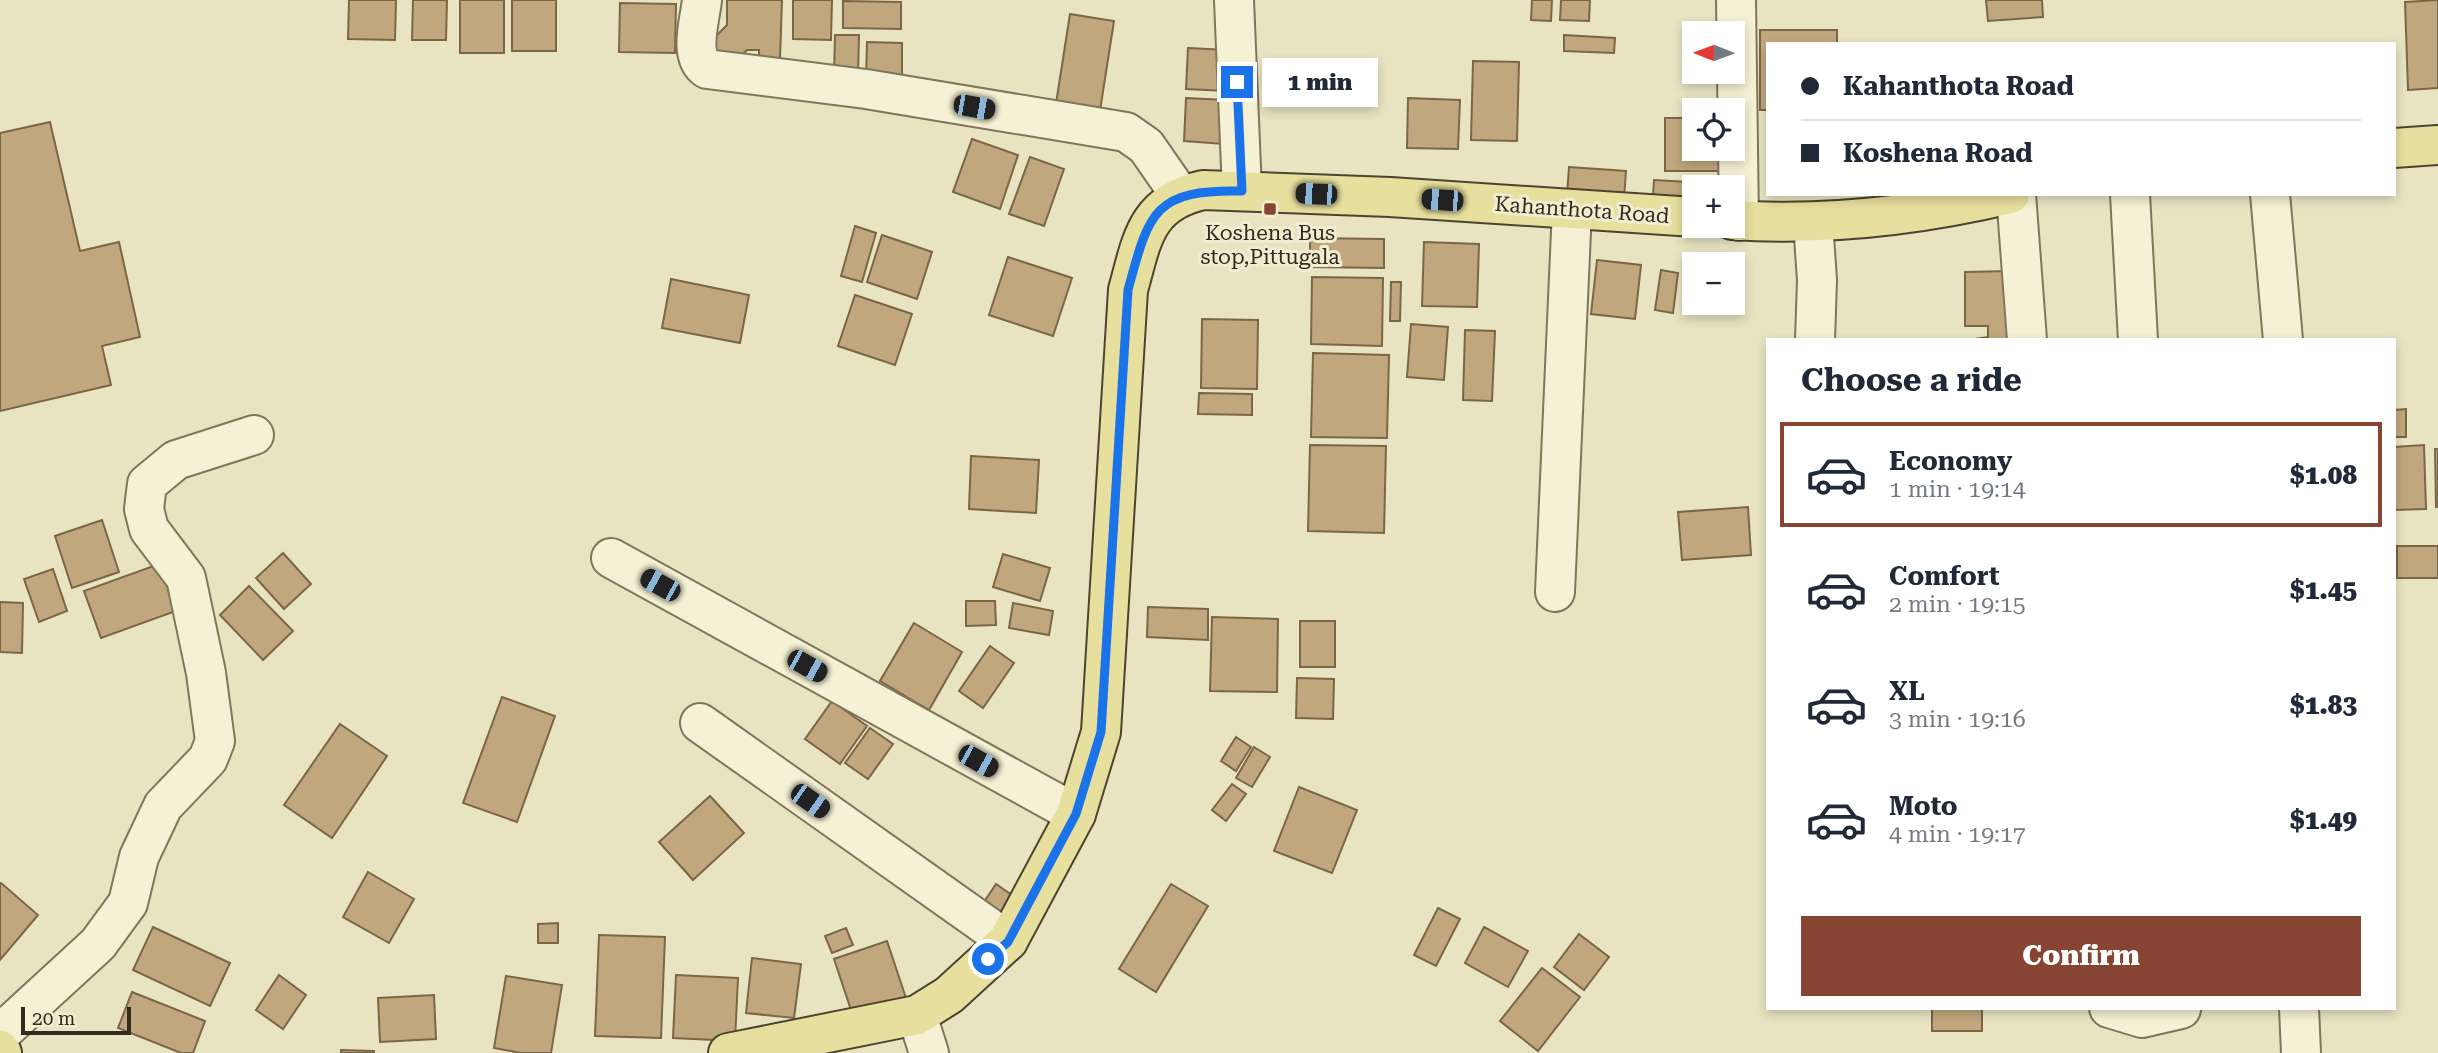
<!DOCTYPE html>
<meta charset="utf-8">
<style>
body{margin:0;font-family:"Roboto Serif",serif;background:#f2f2f3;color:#1f2937;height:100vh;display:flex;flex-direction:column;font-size:26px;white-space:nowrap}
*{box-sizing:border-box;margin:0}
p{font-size:23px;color:#747a83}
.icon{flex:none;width:38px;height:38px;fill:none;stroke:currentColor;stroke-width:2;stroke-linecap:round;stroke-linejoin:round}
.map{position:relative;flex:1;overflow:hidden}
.panel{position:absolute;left:1766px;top:338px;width:630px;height:672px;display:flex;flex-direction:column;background:#fff;border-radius:0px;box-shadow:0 4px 10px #0003}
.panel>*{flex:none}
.banner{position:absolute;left:1766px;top:42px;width:630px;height:154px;border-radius:0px;box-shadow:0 4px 10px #0003;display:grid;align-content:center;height:154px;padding:0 35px;background:#fff}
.needle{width:46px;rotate:271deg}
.fabs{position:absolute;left:1682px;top:21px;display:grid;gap:14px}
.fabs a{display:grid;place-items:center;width:63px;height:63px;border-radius:0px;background:#fff;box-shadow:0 4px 10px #0003;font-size:35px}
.scale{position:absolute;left:21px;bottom:18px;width:110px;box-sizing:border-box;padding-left:7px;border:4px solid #312b1e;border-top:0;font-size:19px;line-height:24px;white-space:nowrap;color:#312b1e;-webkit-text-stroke:5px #f0edd1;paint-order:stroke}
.end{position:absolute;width:32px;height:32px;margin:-16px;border:9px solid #1a73e8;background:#fff;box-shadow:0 0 0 4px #fff}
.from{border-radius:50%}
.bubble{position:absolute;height:49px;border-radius:0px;background:#fff;box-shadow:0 4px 10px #0003;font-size:23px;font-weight:800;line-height:49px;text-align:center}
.car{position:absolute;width:21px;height:42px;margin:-21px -10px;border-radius:9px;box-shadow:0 0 5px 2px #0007;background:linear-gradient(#222 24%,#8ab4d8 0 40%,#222 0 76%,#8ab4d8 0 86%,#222 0)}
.banner b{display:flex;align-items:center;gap:24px;height:66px;font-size:26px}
.banner b+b{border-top:2px solid #e0e1e3}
.banner i{width:18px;height:18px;background:#1f2937}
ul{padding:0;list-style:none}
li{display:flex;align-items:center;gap:21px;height:105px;margin:0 14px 10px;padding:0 21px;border:4px solid transparent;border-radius:0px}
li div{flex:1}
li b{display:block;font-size:26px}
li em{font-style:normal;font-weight:800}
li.on{border-color:#874433}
li>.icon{width:63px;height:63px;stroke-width:1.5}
h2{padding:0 35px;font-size:32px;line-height:84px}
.primary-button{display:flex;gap:14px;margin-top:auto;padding:14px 35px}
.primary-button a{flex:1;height:80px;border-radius:0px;background:#874433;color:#fff;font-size:28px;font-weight:800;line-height:80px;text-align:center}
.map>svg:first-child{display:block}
.building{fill:#c1a77d;stroke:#7b6645;stroke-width:2}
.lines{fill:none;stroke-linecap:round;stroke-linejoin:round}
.minor-casing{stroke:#7f765c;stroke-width:42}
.major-casing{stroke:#4d4430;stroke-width:42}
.minor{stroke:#f4f1d4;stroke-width:38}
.major{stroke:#e7df9e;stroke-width:38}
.route{stroke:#1a73e8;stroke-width:9}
.poi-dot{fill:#874433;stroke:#f0edd1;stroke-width:2.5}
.labels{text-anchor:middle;stroke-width:6;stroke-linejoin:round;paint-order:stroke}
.street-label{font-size:21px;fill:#312b1e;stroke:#f0edd1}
.poi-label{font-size:21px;fill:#312b1e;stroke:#f0edd1}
</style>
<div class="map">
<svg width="2438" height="1053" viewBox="0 0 2438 1053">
<rect width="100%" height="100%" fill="#e8e4c2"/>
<g class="building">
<polygon points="349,0 396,0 395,40 348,39"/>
<polygon points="413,0 447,0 446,40 412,40"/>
<rect x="460" y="0" width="44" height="53"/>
<rect x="512" y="0" width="44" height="51"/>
<polygon points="727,0 782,0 780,59 759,58 759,50 747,50 725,72 703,49 727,25"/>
<polygon points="793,0 832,0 831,40 793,39"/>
<polygon points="1532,0 1552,0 1551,21 1531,20"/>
<polygon points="1561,0 1590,0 1589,21 1560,20"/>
<polygon points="1986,0 2042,0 2043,17 1988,21"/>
<polygon points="2438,0 2438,88 2408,90 2405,2"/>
<polygon points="843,1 901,2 901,29 843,28"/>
<polygon points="620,3 676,4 675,53 619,52"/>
<polygon points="1070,14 1114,21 1099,117 1055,110"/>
<polygon points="1760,30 1837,30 1837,44 1768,44 1768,110 1760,110"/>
<polygon points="835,35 859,35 858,76 834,76"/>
<polygon points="1564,35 1615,38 1614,53 1564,51"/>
<polygon points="867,42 902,43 902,80 866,79"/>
<polygon points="1188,48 1226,50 1225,91 1186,89"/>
<polygon points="1473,61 1519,62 1517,141 1471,140"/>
<polygon points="1186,98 1226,100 1224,144 1184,141"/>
<polygon points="1408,98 1460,100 1458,149 1407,148"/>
<polygon points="1665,118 1694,118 1694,149 1722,149 1722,171 1665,171"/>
<polygon points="50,122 80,251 119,242 140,337 102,346 111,385 0,411 0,133"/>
<polygon points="972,139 1018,155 1000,209 953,192"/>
<polygon points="1030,157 1064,169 1044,226 1009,214"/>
<polygon points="1569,167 1626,171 1624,199 1567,195"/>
<polygon points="1654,180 1688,182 1686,213 1652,211"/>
<polygon points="855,226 876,233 862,282 841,276"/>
<polygon points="882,235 932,252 917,299 867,282"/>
<polygon points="1310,238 1384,239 1384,268 1310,267"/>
<polygon points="1424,242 1479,244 1477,307 1422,306"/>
<polygon points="1008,257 1072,278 1053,336 989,315"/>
<polygon points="1597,260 1641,265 1635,319 1591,314"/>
<polygon points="1661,270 1678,273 1673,313 1655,310"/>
<polygon points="2012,271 2022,340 1968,340 1988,337 1988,326 1965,326 1965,272"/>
<polygon points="1312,277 1383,278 1382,346 1311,344"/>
<polygon points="671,279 749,295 740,343 662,328"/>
<polygon points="1391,282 1401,282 1400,321 1390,321"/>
<polygon points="855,295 912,314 895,365 838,346"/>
<polygon points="1202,319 1258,320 1257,389 1201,388"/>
<polygon points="1411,324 1448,327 1444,380 1407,377"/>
<polygon points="1465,330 1495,331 1492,401 1463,400"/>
<polygon points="1313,353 1389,355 1387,438 1311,437"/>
<polygon points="1199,393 1252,394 1252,415 1198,414"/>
<polygon points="2406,409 2406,437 2394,437 2394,410"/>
<polygon points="1310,445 1386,446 1384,533 1308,531"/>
<polygon points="2424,445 2426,509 2394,510 2394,447"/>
<polygon points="2435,449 2438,449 2438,507 2436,507"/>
<polygon points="971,456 1039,460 1036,513 969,509"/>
<polygon points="1748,507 1751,555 1682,560 1678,512"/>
<polygon points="102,520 119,572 72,588 55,536"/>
<rect x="2397" y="546" width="41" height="32"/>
<polygon points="283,553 311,584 284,609 256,578"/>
<polygon points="1003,554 1050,568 1040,601 993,587"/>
<polygon points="159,564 176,611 101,638 84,591"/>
<polygon points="53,569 67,611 39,622 24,579"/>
<polygon points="249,586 293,631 263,660 220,615"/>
<polygon points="966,601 995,601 996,625 966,626"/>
<polygon points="0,602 23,603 22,653 0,652"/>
<polygon points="1013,603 1053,611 1049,635 1009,628"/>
<polygon points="1148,607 1208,609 1208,640 1147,637"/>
<polygon points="1212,617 1278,619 1277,692 1210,691"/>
<rect x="1300" y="621" width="35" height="46"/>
<polygon points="914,623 962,652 929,710 880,681"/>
<polygon points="990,646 1014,663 983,708 959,691"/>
<polygon points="1297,678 1334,679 1333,719 1296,718"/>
<polygon points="502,697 555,716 517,822 463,803"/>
<polygon points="832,701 867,726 840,764 805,739"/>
<polygon points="340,724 387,756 332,838 284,805"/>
<polygon points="870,728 893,744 868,779 845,763"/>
<polygon points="1236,737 1251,747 1236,771 1221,761"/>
<polygon points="1254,747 1270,757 1252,787 1236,778"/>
<polygon points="1232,784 1246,794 1226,821 1212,810"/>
<polygon points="1299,787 1357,810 1332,873 1274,851"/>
<polygon points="710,796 744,833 693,880 659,842"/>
<polygon points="368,872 414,899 389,943 343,917"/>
<polygon points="1,883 38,915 0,960 0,884"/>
<polygon points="996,884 1019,900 1002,924 980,908"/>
<polygon points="1171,884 1208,906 1156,992 1119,969"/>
<polygon points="1438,908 1460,919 1436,966 1414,955"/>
<polygon points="558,923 558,943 538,943 538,924"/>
<polygon points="153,927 230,963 210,1006 133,970"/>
<polygon points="1484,927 1528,951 1508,987 1465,963"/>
<polygon points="846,928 853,945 832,953 825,936"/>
<polygon points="1579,934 1609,957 1584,990 1554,967"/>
<polygon points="599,935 665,937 661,1038 595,1036"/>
<polygon points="887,941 906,998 853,1016 834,959"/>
<polygon points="752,958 801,964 794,1018 746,1013"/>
<polygon points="1542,968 1580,997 1538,1051 1500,1021"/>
<polygon points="279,975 306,995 283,1029 256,1010"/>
<polygon points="676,975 738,978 735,1041 673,1038"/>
<polygon points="506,976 562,985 551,1053 521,1053 494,1048"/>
<polygon points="132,992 205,1021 193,1053 181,1053 118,1028"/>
<polygon points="434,995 436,1039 380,1042 378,998"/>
<rect x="1932" y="1008" width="50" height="23"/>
<polygon points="341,1050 374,1051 374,1053 341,1053"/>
</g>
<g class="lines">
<defs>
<g id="minor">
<path d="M702 0C700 20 688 56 707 69L866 89 1126 132 1146 146 1180 195"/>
<polyline points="1234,0 1242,191"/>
<polyline points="1736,0 1739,221"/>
<polyline points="2016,194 2027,340"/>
<polyline points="2130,194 2138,340"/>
<polyline points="2270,194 2283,340"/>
<polyline points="1813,222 1817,280 1815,340"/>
<polyline points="611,558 1076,814"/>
<polyline points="1555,592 1572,209"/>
<polyline points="700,723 1008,941"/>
<polyline points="2109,1008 2142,1018 2181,1009"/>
<polyline points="2299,1008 2301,1053"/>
<polyline points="917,1015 929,1053"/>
<polyline points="0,1034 98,944 128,903 139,857 163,806 208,759 215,741 206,673 186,578 149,529 144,509 147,484 176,460 254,435"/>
</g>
<g id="major">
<polyline points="2394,148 2438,145"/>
<path d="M1732 220C1824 226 1921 215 2010 194"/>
<polyline points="0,1050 2,1053"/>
<path d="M728 1053 917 1015 949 995 1008 941 1076 814 1101 732 1128 290C1142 240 1145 203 1203 190L1390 197 1694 217"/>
</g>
</defs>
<use href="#minor" class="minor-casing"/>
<use href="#major" class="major-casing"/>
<use href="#minor" class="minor"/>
<use href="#major" class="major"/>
</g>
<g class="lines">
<path class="route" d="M988 959 1008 942 1076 814 1101 732 1128 290C1149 212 1154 189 1242 191L1237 82"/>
</g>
<rect class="poi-dot" x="1263" y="202" width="14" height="14" rx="3.5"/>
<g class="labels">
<g class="street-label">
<text transform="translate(1582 210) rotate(4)" y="7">Kahanthota Road</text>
</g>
<g class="poi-label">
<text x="1270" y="240">Koshena Bus<tspan x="1270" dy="24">stop,Pittugala</tspan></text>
</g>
</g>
</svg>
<div class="fabs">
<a><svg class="needle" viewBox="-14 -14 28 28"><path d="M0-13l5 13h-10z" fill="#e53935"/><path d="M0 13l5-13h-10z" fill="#747a83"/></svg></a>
<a><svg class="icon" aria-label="locate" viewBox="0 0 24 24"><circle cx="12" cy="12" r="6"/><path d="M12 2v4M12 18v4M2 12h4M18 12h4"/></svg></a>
<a>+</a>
<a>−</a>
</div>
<div class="scale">20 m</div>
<i class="end from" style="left:988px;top:959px"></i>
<i class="end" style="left:1237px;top:82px"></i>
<div class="bubble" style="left:1262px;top:58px;width:116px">1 min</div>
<i class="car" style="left:974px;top:107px;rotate:100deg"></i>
<i class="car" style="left:1316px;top:194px;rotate:272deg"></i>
<i class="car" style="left:1442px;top:200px;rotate:274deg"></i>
<i class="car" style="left:660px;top:585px;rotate:299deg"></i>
<i class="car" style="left:807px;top:666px;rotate:119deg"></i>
<i class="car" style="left:978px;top:761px;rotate:119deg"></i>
<i class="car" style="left:810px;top:801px;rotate:125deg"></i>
<div class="banner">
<b><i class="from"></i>Kahanthota Road</b>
<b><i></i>Koshena Road</b>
</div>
<section class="panel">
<h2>Choose a ride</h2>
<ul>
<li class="on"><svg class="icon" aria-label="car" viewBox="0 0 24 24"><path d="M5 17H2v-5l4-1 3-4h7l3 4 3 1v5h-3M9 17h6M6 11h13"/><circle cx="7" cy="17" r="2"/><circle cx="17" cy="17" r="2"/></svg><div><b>Economy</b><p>1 min · 19:14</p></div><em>$1.08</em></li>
<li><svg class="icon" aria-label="car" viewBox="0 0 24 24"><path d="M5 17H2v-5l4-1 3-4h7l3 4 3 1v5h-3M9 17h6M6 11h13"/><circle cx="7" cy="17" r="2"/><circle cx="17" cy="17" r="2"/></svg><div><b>Comfort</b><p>2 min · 19:15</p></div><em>$1.45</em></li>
<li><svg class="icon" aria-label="car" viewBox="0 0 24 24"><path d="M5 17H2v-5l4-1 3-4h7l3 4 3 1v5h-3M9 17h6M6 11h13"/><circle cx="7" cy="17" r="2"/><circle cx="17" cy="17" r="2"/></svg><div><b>XL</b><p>3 min · 19:16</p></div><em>$1.83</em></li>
<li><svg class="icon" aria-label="car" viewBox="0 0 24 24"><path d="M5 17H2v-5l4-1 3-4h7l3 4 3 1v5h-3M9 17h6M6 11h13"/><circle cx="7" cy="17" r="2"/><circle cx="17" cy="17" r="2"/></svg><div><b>Moto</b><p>4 min · 19:17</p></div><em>$1.49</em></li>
</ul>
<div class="primary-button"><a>Confirm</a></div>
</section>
</div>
